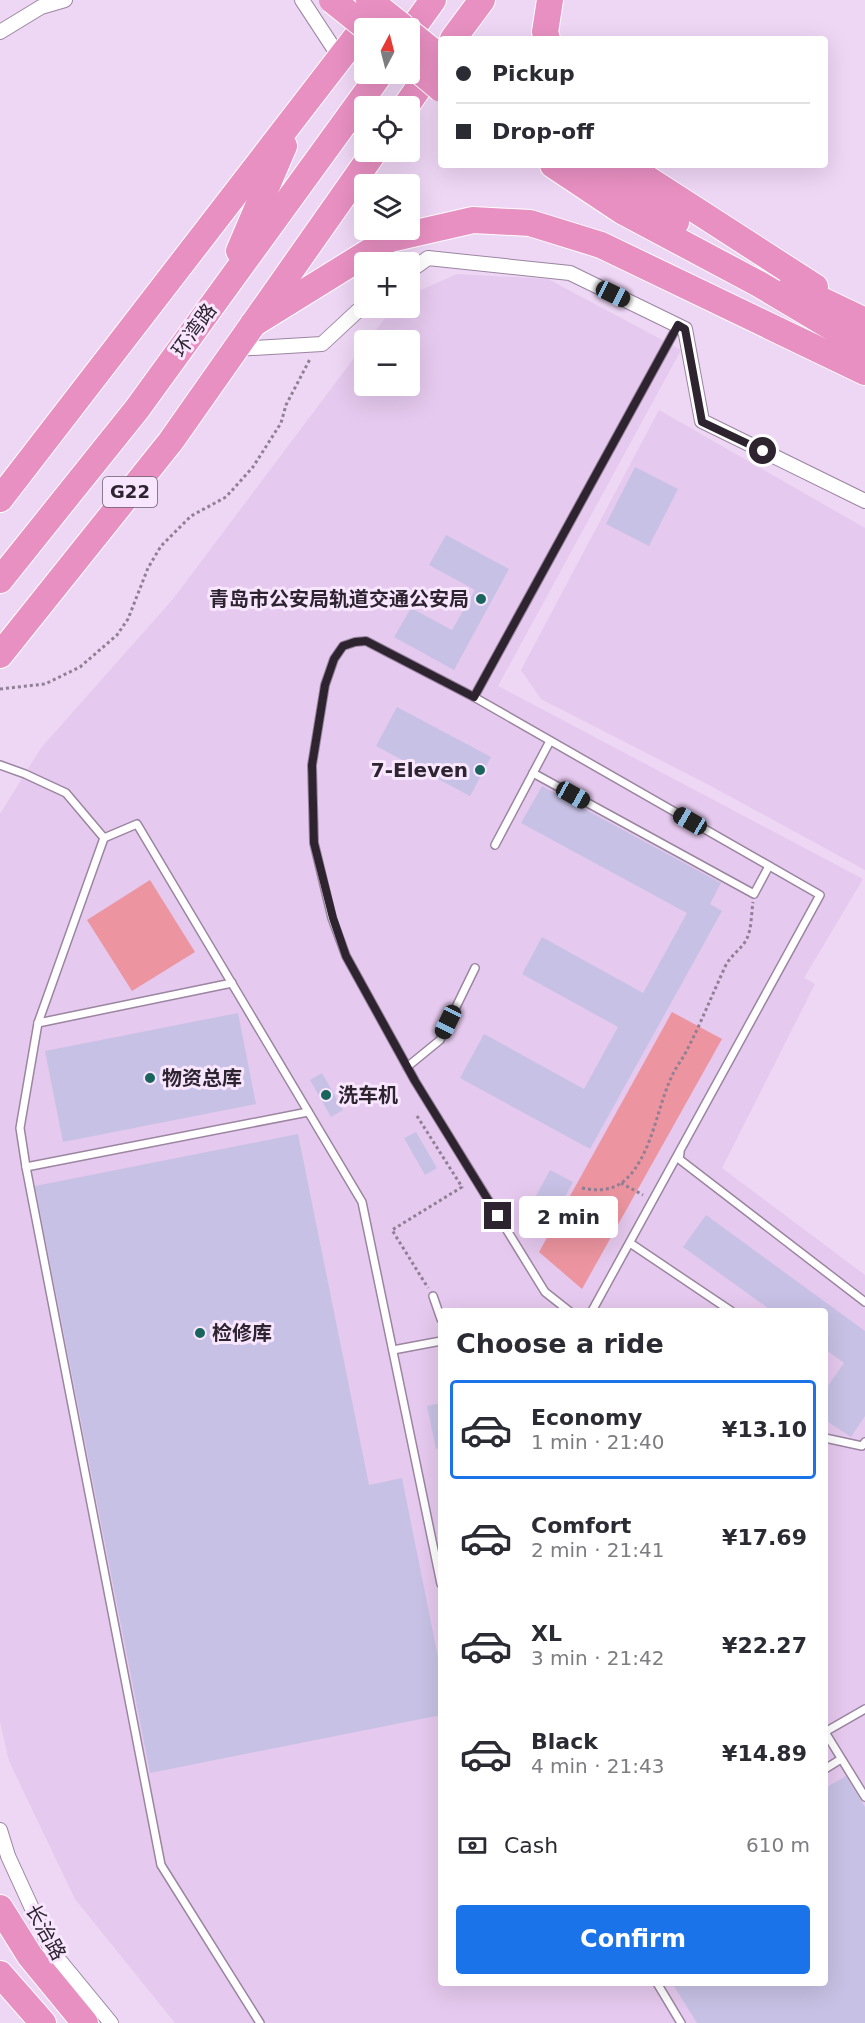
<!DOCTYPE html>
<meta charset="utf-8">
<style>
body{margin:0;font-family:"DejaVu Sans","Noto Sans SC",sans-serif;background:#f7f7f7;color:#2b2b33;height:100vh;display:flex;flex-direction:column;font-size:22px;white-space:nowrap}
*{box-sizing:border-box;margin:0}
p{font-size:20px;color:#7c7c81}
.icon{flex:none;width:33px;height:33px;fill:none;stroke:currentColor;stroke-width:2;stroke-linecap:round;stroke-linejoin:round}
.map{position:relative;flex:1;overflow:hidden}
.panel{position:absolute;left:438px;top:1308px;width:390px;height:678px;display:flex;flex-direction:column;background:#fff;border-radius:6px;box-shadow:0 6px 24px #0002}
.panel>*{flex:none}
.guide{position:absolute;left:438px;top:36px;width:390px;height:132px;border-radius:6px;box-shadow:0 6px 24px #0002;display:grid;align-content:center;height:132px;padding:0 18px;background:#fff}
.needle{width:39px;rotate:7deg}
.buttons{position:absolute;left:354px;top:18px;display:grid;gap:12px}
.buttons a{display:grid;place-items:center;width:66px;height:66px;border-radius:6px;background:#fff;box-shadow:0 6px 24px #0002;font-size:30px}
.end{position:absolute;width:27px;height:27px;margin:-14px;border:8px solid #2d2430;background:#fff;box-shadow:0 0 0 3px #fff}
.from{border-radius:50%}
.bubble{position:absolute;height:42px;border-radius:6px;background:#fff;box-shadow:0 6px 24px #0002;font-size:20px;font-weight:600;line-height:42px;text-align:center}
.car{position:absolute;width:18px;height:36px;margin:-18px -9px;border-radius:8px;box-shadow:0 0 4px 2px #0007;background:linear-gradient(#222 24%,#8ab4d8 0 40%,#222 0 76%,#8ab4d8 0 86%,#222 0)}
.guide b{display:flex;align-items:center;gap:21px;height:57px;font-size:22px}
.guide b+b{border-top:2px solid #e1e1e2}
.guide i{width:15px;height:15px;background:#2b2b33}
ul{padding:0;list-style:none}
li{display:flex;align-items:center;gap:18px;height:99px;margin:0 12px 9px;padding:0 6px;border:3px solid transparent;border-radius:6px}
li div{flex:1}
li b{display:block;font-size:22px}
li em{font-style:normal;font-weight:600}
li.current{border-color:#1a73e8}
li>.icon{width:54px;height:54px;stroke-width:1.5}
h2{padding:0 18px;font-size:27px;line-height:72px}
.pay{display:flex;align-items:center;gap:15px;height:66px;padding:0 18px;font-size:22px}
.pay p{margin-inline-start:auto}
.cta{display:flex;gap:12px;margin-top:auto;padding:12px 18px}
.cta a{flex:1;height:69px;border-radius:6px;background:#1a73e8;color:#fff;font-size:24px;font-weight:600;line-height:69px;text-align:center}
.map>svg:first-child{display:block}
.built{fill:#e5c9ee;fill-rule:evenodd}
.green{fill:#ec95a0}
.building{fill:#c7c2e5}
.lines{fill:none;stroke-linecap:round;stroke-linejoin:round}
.lane-casing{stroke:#9b85a1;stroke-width:10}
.street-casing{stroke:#9b85a1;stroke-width:16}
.highway-casing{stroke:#fff;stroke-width:28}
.path{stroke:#907f95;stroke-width:3;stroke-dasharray:3 3;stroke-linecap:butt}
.lane{stroke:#fff;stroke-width:7}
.street{stroke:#fff;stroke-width:14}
.highway{stroke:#e890c2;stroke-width:26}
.highway-bridge-casing{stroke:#fff;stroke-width:28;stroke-linecap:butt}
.highway-bridge{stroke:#e890c2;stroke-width:26}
.route{stroke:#2d2430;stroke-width:8}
.poi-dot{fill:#19655e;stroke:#f8e5fe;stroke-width:2}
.labels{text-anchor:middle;stroke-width:6;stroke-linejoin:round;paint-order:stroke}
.shield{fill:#f8e5fe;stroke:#6a5e6e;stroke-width:1.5}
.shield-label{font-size:18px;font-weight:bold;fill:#2d2430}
.street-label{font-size:20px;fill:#2d2430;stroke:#f8e5fe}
.poi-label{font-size:20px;font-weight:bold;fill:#2d2430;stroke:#f8e5fe;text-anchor:start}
</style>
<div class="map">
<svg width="865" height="2023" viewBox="0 0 865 2023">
<rect width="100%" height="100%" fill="#eed6f5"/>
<g class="built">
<path d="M457 274 548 279 681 350 498 686 863 879 804 978 815 984 722 1168 865 1275V2023H175L75 1899 9 1761 0 1722V814L41 748 173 599 364 345V386H410V340H368L393 308H410V295ZM441 1311H825V1983H441Z"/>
<polygon points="659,410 865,528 865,870 711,786 541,699 521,670"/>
</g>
<g class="green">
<polygon points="150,880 195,952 132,991 87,920"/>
<polygon points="672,1012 722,1039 582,1289 539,1252"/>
</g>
<g class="building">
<polygon points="635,467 678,489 649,546 606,524"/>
<polygon points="446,535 509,569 454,670 394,637 411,608 452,630 475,590 429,565"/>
<polygon points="397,707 491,757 470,796 376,746"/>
<polygon points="542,786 721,883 710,904 722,911 590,1149 460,1078 484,1034 584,1089 618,1027 522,974 542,937 643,993 687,913 521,823"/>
<polygon points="238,1013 256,1104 63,1142 45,1051"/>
<polygon points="322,1073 343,1110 331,1117 310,1080"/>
<polygon points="416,1132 437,1168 425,1175 404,1138"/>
<polygon points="298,1134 369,1485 402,1478 441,1672 441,1715 150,1773 35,1186"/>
<polygon points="550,1170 573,1182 545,1233 523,1220"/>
<polygon points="706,1215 865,1331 865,1416 851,1437 825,1420 825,1390 844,1363 825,1349 825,1311 772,1311 683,1247"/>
<polygon points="441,1403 441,1448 436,1449 427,1406"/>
<polygon points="846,1776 865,1807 865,2023 697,2023 672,1983 825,1983 825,1788"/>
</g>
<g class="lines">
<defs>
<g id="lane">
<polyline points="474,697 366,641 355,642 343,646 334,659 325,685 312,765 314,843 332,918 346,956 415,1081 545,1292 569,1311"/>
<polyline points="0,765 25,774 66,793 104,838 137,824 362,1202 441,1584"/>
<polyline points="533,773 754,894 769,866"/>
<polyline points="104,838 38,1023 20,1128 26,1167 161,1865 260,2023"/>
<polyline points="495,845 550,741"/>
<polyline points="38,1023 232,983"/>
<polyline points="407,1067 440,1040 475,968"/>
<polyline points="680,1153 679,1159 865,1302"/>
<polyline points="26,1167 308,1112"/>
<polyline points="630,1243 731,1311"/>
<polyline points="433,1296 441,1319"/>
<polyline points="592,1311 820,895 474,697 678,325"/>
<polyline points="393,1350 441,1341"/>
<polyline points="825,1438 862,1446 865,1442"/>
<polyline points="865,1709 825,1732 865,1797"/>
<polyline points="825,1769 841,1759"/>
<polyline points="657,1983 681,2023"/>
</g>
<g id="street">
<polyline points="302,0 340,58"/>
<polyline points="0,32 41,7 65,0"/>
<polyline points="410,271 428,258 570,273 685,329 702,421 865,501"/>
<polyline points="235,349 322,344 364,305"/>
<polyline points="0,1830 8,1856 51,1950 111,2023"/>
</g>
<g id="highway">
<polyline points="410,32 433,0"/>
<polyline points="453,39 482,0"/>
<polyline points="547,39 545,32 550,0"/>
<polyline points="406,106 438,60"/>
<polyline points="553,165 622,211 759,284 865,347"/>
<polyline points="590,165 676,222"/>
<polyline points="626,165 815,287"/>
<polyline points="239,251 284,146"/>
<polyline points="792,286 865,321"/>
<polyline points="253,324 390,239 473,220 530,223 601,245 865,372"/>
<polyline points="0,499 377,10"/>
<polyline points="0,580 137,409 380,74"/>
<polyline points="0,655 171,441 374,152"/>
<polyline points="0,1908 30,1956 85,2023"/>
<polyline points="0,1974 43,2023"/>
</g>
</defs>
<use href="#lane" class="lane-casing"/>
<use href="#street" class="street-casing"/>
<use href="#highway" class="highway-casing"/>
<g class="path">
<polyline points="0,689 45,684 80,667 117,635 128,619 148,568 161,546 191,516 226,497 253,467 281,423 286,405 310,359"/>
<polyline points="417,1116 462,1187 392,1230 428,1288"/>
<polyline points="621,1183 643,1195"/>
<path d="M582 1188C601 1192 618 1190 631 1174 653 1147 657 1109 671 1078 675 1068 682 1060 687 1050 701 1023 712 995 725 967 729 957 739 951 745 942 752 931 751 915 753 902"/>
</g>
<use href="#lane" class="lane"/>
<use href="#street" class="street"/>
<use href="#highway" class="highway"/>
<defs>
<g id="highway-bridge">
<polyline points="332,0 367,28"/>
<polyline points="369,0 404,28"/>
<polyline points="410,33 441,58"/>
<polyline points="410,63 441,89"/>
</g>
</defs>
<use href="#highway-bridge" class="highway-bridge-casing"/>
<use href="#highway-bridge" class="highway-bridge"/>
</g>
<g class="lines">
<polyline class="route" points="498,1216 415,1081 346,956 333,918 314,843 312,765 325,685 334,659 343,646 355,642 366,641 474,697 678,325 685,329 702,422 763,451"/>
</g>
<g class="poi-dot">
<circle cx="481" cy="599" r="6"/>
<circle cx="480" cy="770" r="6"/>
<circle cx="150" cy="1078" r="6"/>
<circle cx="326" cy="1095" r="6"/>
<circle cx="200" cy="1333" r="6"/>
</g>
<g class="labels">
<rect class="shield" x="103" y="477" width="54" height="30" rx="4.5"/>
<g class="shield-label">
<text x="130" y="498">G22</text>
</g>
<g class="street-label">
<text transform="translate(194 330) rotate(-54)" y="7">环湾路</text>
<text transform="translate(46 1932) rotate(61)" y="7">长治路</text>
</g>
<g class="poi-label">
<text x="469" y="606" text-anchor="end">青岛市公安局轨道交通公安局</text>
<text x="468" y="777" text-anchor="end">7-Eleven</text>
<text x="162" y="1085">物资总库</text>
<text x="338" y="1102">洗车机</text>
<text x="212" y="1340">检修库</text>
</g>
</g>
</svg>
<div class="buttons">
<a><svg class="needle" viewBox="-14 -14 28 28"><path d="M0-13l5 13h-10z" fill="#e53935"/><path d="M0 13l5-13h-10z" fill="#7c7c81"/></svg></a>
<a><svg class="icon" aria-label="locate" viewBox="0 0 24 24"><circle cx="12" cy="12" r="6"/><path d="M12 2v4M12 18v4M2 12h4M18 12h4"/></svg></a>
<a><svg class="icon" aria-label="layers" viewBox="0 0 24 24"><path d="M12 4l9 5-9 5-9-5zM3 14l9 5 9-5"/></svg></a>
<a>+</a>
<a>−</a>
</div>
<i class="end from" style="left:763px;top:451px"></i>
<i class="end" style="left:498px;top:1216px"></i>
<div class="bubble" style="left:519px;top:1196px;width:99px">2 min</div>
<i class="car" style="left:613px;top:294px;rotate:116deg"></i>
<i class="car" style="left:573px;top:795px;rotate:119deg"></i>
<i class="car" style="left:690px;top:821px;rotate:300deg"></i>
<i class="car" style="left:448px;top:1022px;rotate:206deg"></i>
<div class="guide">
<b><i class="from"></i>Pickup</b>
<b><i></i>Drop-off</b>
</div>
<section class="panel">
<h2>Choose a ride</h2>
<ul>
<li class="current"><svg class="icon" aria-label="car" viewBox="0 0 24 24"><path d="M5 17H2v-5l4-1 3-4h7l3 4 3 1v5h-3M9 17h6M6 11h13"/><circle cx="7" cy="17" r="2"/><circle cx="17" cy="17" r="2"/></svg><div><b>Economy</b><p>1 min · 21:40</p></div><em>¥13.10</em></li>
<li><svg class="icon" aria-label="car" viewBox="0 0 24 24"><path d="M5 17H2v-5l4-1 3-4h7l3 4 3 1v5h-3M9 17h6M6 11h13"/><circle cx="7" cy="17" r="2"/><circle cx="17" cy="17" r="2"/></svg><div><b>Comfort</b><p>2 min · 21:41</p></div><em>¥17.69</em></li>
<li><svg class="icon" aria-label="car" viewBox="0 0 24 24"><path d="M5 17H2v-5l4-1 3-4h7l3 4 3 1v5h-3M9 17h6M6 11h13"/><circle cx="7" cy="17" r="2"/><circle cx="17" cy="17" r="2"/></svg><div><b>XL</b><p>3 min · 21:42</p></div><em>¥22.27</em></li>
<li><svg class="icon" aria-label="car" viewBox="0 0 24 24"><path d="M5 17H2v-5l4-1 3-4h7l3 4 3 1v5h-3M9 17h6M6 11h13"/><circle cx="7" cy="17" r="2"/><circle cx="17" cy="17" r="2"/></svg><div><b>Black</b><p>4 min · 21:43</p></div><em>¥14.89</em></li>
</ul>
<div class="pay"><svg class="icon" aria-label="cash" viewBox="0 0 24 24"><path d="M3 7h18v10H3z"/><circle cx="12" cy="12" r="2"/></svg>Cash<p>610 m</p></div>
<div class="cta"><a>Confirm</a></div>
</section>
</div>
